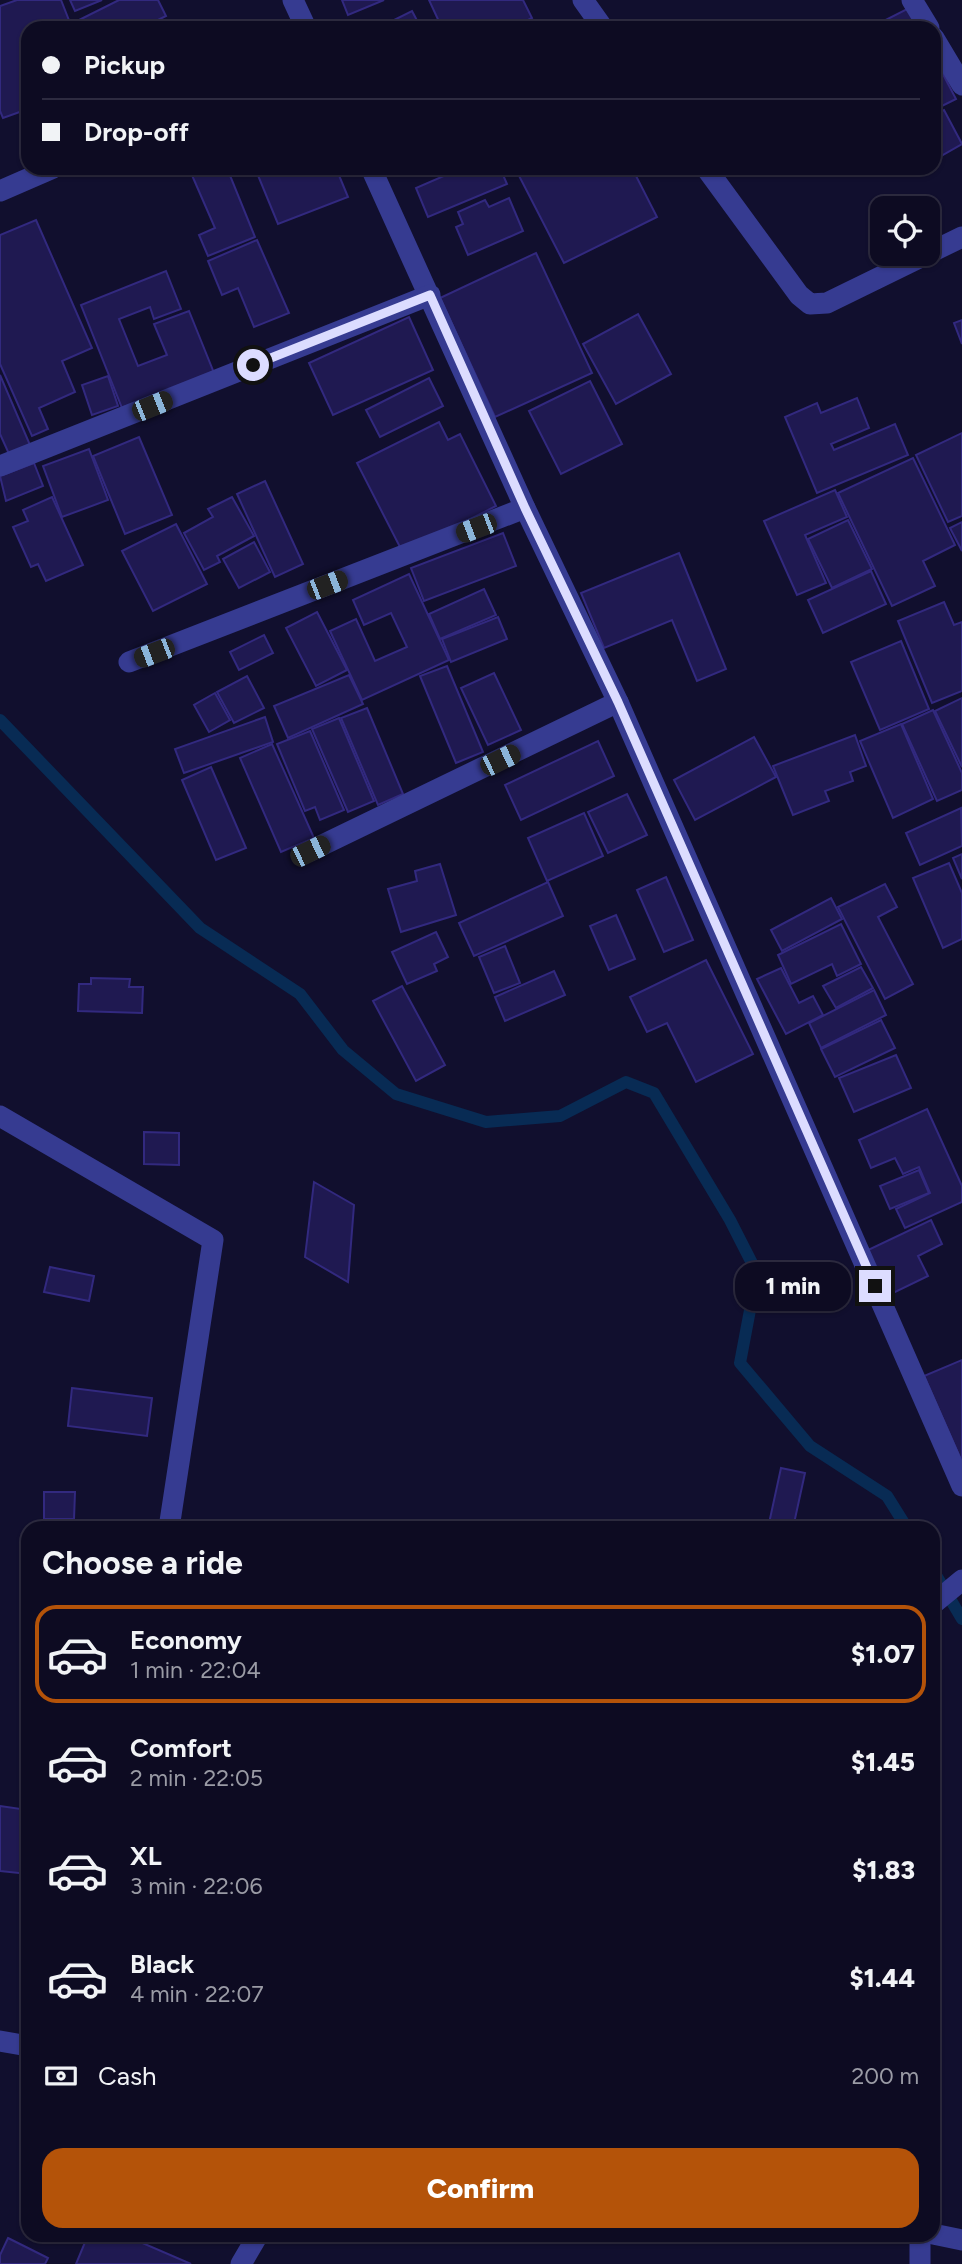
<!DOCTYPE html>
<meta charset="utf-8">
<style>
body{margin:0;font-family:Figtree,sans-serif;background:#16142a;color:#f1f3f6;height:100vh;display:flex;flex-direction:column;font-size:26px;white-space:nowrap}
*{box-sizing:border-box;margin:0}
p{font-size:23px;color:#9a9ba5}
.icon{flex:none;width:38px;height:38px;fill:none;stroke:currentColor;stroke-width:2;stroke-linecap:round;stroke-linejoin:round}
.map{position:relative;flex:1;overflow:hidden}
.sheet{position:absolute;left:21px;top:1521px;width:919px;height:721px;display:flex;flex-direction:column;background:#0d0b22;border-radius:21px;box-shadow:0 2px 5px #0004,0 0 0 2px #2d2b40}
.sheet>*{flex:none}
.guide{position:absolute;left:21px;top:21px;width:920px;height:154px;border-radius:21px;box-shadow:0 2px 5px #0004,0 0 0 2px #2d2b40;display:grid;align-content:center;height:154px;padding:0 21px;background:#0d0b22}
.fabs{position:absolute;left:870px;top:196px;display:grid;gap:14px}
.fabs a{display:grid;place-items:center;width:70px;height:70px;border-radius:14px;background:#0d0b22;box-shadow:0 2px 5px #0004,0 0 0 2px #2d2b40;font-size:35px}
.end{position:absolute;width:32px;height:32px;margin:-16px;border:9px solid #dcdcff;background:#111;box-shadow:0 0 0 4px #111}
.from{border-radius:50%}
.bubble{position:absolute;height:49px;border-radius:21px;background:#0d0b22;box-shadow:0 2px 5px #0004,0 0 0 2px #2d2b40;font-size:23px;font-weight:800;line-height:49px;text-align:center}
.car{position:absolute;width:21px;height:42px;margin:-21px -10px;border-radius:9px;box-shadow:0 0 5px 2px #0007;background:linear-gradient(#222 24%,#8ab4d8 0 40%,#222 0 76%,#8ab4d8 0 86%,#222 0)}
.guide b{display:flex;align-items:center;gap:24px;height:66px;font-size:26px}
.guide b+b{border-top:2px solid #2d2b40}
.guide i{width:18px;height:18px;background:#f1f3f6}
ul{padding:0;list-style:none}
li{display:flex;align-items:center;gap:21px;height:98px;margin:0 14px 10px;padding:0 7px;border:4px solid transparent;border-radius:21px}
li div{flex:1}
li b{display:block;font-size:26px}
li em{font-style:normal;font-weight:800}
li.active{border-color:#b45309}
li>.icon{width:63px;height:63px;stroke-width:1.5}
h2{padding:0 21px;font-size:32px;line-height:84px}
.pay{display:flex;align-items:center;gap:18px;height:77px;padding:0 21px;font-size:26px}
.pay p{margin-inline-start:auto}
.cta{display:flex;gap:14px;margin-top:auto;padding:14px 21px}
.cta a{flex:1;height:80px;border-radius:21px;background:#b45309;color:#fff;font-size:28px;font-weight:800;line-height:80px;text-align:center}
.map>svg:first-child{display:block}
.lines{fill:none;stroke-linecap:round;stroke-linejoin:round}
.stream{stroke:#082b54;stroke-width:12}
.building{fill:#1f1951;stroke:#32297f;stroke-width:2}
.street{stroke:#363b91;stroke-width:21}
.route{stroke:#dcdcff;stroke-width:9}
</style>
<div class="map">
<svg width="962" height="2264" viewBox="0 0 962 2264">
<rect width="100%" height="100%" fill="#110f2e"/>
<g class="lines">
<g class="stream">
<polyline points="0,720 200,928 300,994 343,1050 396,1094 486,1122 560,1116 626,1082 654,1093 730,1220 757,1273 740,1363 810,1446 887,1496 907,1528"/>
<polyline points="933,1570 962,1619"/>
</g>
</g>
<g class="building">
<polygon points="17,0 61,0 72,28 28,28 28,109 3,118 0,111 0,6"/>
<polygon points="70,0 102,0 75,11"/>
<polygon points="119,0 158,0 166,16 142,28 73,28 71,24"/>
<polygon points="342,0 384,0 348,15"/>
<polygon points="429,0 523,0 532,18 512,28 442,28"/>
<polygon points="909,8 919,28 870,28"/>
<polygon points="412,11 421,28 383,28 382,26"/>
<polygon points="934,57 956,99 934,110"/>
<polygon points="944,110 962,144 934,160 934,115"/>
<polygon points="203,168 227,168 255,237 208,256 199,235 215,228 191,173"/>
<polygon points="269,168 336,168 348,197 278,224 257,173"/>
<polygon points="462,168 500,168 507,184 428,217 416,188"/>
<polygon points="515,168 632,168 657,217 564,263"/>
<polygon points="509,198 523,231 468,255 456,227 463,224 458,212 485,200 489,207"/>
<polygon points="36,220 92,348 62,361 75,392 39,408 48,429 32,436 0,364 0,235"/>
<polygon points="257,240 289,313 254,327 238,288 222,295 208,261"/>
<polygon points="536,253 592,373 495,417 440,298"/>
<polygon points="166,271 181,309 154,319 150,307 119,319 138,366 167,355 154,324 189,311 214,373 122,408 81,305"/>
<polygon points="638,314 671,374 616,404 583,344"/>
<polygon points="409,317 433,370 333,415 309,363"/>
<polygon points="962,320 962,344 954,323"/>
<polygon points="0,375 30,445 9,454 0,434"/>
<polygon points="108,376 118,406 92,415 82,385"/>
<polygon points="429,378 443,406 380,437 366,410"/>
<polygon points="590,381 622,444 561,474 529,411"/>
<polygon points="857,398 869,428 831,444 834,450 895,424 908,455 817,493 785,417 817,403 821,413"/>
<polygon points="439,422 448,440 460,434 496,506 403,553 357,463"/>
<polygon points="962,433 962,516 948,522 916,455"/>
<polygon points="139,437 172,515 125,534 93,456"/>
<polygon points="89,449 108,500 62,517 43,466"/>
<polygon points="913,458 955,545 923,561 935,586 892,606 838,493"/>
<polygon points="34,463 43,486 6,501 0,476"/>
<polygon points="265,481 303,564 275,577 237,494"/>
<polygon points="835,490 847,517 805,535 826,583 797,595 764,521"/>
<polygon points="52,497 83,565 46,581 38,564 31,567 13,527 28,521 23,510"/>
<polygon points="232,497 254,536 217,556 220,562 204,570 184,533 213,517 208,509"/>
<polygon points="848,520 872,569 832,588 808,539"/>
<polygon points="962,522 962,551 950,528"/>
<polygon points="176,524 207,584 153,611 122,551"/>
<polygon points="503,533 516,566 424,601 411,568"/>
<polygon points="254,542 270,572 239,588 223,559"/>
<polygon points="679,553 726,669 697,681 672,620 604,648 581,593"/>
<polygon points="871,571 886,604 823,633 808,600"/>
<polygon points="409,574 449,660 362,700 330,631 356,619 375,661 407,647 391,613 364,625 353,600"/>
<polygon points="484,589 496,615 440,639 429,614"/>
<polygon points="944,602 954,625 962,622 962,691 932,703 898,621"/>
<polygon points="317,612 347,670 316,686 286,628"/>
<polygon points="498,617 507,639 451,662 442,639"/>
<polygon points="264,635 273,653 239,670 230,652"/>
<polygon points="901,641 929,709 880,730 851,662"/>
<polygon points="447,666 483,752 456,763 420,676"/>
<polygon points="494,673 521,730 488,745 461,688"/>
<polygon points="349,675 363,704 288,738 274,706"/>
<polygon points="247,676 264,708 234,723 217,692"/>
<polygon points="215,693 230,720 209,732 194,705"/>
<polygon points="962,698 962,767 935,711"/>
<polygon points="367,708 403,794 378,805 341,718"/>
<polygon points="933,710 962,773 962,790 937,801 902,724"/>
<polygon points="265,717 273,742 184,773 175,749"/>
<polygon points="339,718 374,801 348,812 312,729"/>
<polygon points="901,724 933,799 893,818 860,741"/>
<polygon points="310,731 344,810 320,820 315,807 305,811 277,744"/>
<polygon points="855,735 866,766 850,772 853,781 825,791 829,801 793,815 773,766"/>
<polygon points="754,737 776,777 695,820 674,780"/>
<polygon points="598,741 614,776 521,820 505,785"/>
<polygon points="272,744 314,838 281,852 240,758"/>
<polygon points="211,767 246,848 216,860 182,780"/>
<polygon points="627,794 647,835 608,853 588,812"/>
<polygon points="961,808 962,846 920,865 906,833"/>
<polygon points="584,813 603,856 547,881 528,838"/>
<polygon points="962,854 962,879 953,858"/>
<polygon points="949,863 962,893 962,939 943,948 913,878"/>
<polygon points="440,864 456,915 401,932 388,889 417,881 415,871"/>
<polygon points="666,877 693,940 664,952 637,890"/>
<polygon points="548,882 563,916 474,956 459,923"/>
<polygon points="885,884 897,907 878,917 913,984 885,999 838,907"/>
<polygon points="831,898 842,919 782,951 771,930"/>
<polygon points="616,915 635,959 609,970 590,926"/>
<polygon points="841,924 861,964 837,976 832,964 791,984 778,955"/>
<polygon points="436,932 448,957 434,964 437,971 407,984 392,952"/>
<polygon points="505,946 520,983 494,993 479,957"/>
<polygon points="706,960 753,1054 696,1082 667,1023 647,1032 630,997"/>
<polygon points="861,967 873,988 836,1008 823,986"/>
<polygon points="781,968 799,1003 813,996 823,1015 786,1034 757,979"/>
<polygon points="554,971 565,995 505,1021 495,997"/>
<polygon points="91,978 130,979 129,987 143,987 142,1013 78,1011 79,984 91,984"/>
<polygon points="402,986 445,1065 416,1081 373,1001"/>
<polygon points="874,990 886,1015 821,1048 809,1023"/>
<polygon points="881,1020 895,1048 835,1077 821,1049"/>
<polygon points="896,1055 911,1088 854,1112 839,1078"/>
<polygon points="927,1109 962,1186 962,1202 905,1228 896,1209 930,1193 919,1167 903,1174 895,1158 871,1168 859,1140"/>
<polygon points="144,1132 179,1133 179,1165 144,1164"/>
<polygon points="919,1170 929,1193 890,1209 880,1186"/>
<polygon points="314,1182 354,1205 348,1282 305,1257"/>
<polygon points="931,1220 942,1244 918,1256 928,1276 887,1296 866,1251"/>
<polygon points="50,1267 94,1276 89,1301 44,1292"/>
<polygon points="962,1360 962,1462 924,1376"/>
<polygon points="72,1388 152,1398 147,1436 68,1426"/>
<polygon points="781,1468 805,1473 793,1528 768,1528"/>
<polygon points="44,1492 75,1492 74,1519 44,1519"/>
<polygon points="0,1806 28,1810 28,1874 0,1871"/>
<polygon points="88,2235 124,2235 191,2264 76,2264"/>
<polygon points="8,2238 48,2258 45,2264 0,2264 0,2255"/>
</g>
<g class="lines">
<g class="street">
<polyline points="293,0 306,28"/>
<polyline points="583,0 603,28"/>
<polyline points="912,0 929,28"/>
<polyline points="934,38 962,85"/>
<polyline points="371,168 525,508 618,702 962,1486"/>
<polyline points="706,168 799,295 810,304 827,303 962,237"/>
<polyline points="0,191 53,168"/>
<polyline points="0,466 430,295"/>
<polyline points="129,662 525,508"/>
<polyline points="310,851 618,702"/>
<polyline points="0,1116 213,1240 169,1528"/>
<polyline points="933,1604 962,1580"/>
<polyline points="0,2041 28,2046"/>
<polyline points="933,2234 962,2240"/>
<polyline points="241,2264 258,2235"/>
<polyline points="920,2264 920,2235"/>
</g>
</g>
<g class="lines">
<polyline class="route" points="253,365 430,295 525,508 618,702 875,1286"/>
</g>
</svg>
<div class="fabs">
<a><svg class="icon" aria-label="locate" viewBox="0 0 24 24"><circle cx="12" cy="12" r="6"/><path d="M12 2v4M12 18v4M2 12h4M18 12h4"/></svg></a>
</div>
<i class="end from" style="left:253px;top:365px"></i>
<i class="end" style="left:875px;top:1286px"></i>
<div class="bubble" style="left:735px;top:1262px;width:116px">1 min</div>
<i class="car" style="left:152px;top:406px;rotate:68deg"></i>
<i class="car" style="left:476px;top:528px;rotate:249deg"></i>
<i class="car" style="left:327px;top:585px;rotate:69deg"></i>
<i class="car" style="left:154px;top:653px;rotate:249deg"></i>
<i class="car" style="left:500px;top:760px;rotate:64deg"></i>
<i class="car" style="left:310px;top:851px;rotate:64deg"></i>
<div class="guide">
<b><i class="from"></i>Pickup</b>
<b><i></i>Drop-off</b>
</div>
<section class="sheet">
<h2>Choose a ride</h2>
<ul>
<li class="active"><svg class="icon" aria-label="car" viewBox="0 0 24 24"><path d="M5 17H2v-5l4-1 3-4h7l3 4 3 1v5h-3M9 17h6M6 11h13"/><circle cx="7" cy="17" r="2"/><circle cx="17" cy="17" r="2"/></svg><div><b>Economy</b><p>1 min · 22:04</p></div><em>$1.07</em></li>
<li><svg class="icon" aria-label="car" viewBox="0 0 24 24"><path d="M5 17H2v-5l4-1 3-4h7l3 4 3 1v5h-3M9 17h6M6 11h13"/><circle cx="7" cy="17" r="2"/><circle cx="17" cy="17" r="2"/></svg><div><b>Comfort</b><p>2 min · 22:05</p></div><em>$1.45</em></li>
<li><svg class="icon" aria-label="car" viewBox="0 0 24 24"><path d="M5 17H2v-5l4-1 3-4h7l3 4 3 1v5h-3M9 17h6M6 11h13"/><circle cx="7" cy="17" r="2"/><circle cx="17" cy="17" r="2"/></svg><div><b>XL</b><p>3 min · 22:06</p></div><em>$1.83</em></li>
<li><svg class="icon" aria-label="car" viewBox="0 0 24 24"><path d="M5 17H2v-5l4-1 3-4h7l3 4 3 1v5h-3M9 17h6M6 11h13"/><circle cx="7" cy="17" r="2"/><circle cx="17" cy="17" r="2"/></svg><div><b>Black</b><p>4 min · 22:07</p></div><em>$1.44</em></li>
</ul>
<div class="pay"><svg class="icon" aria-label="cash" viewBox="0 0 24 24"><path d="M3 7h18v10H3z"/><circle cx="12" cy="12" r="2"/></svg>Cash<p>200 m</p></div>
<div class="cta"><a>Confirm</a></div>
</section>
</div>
